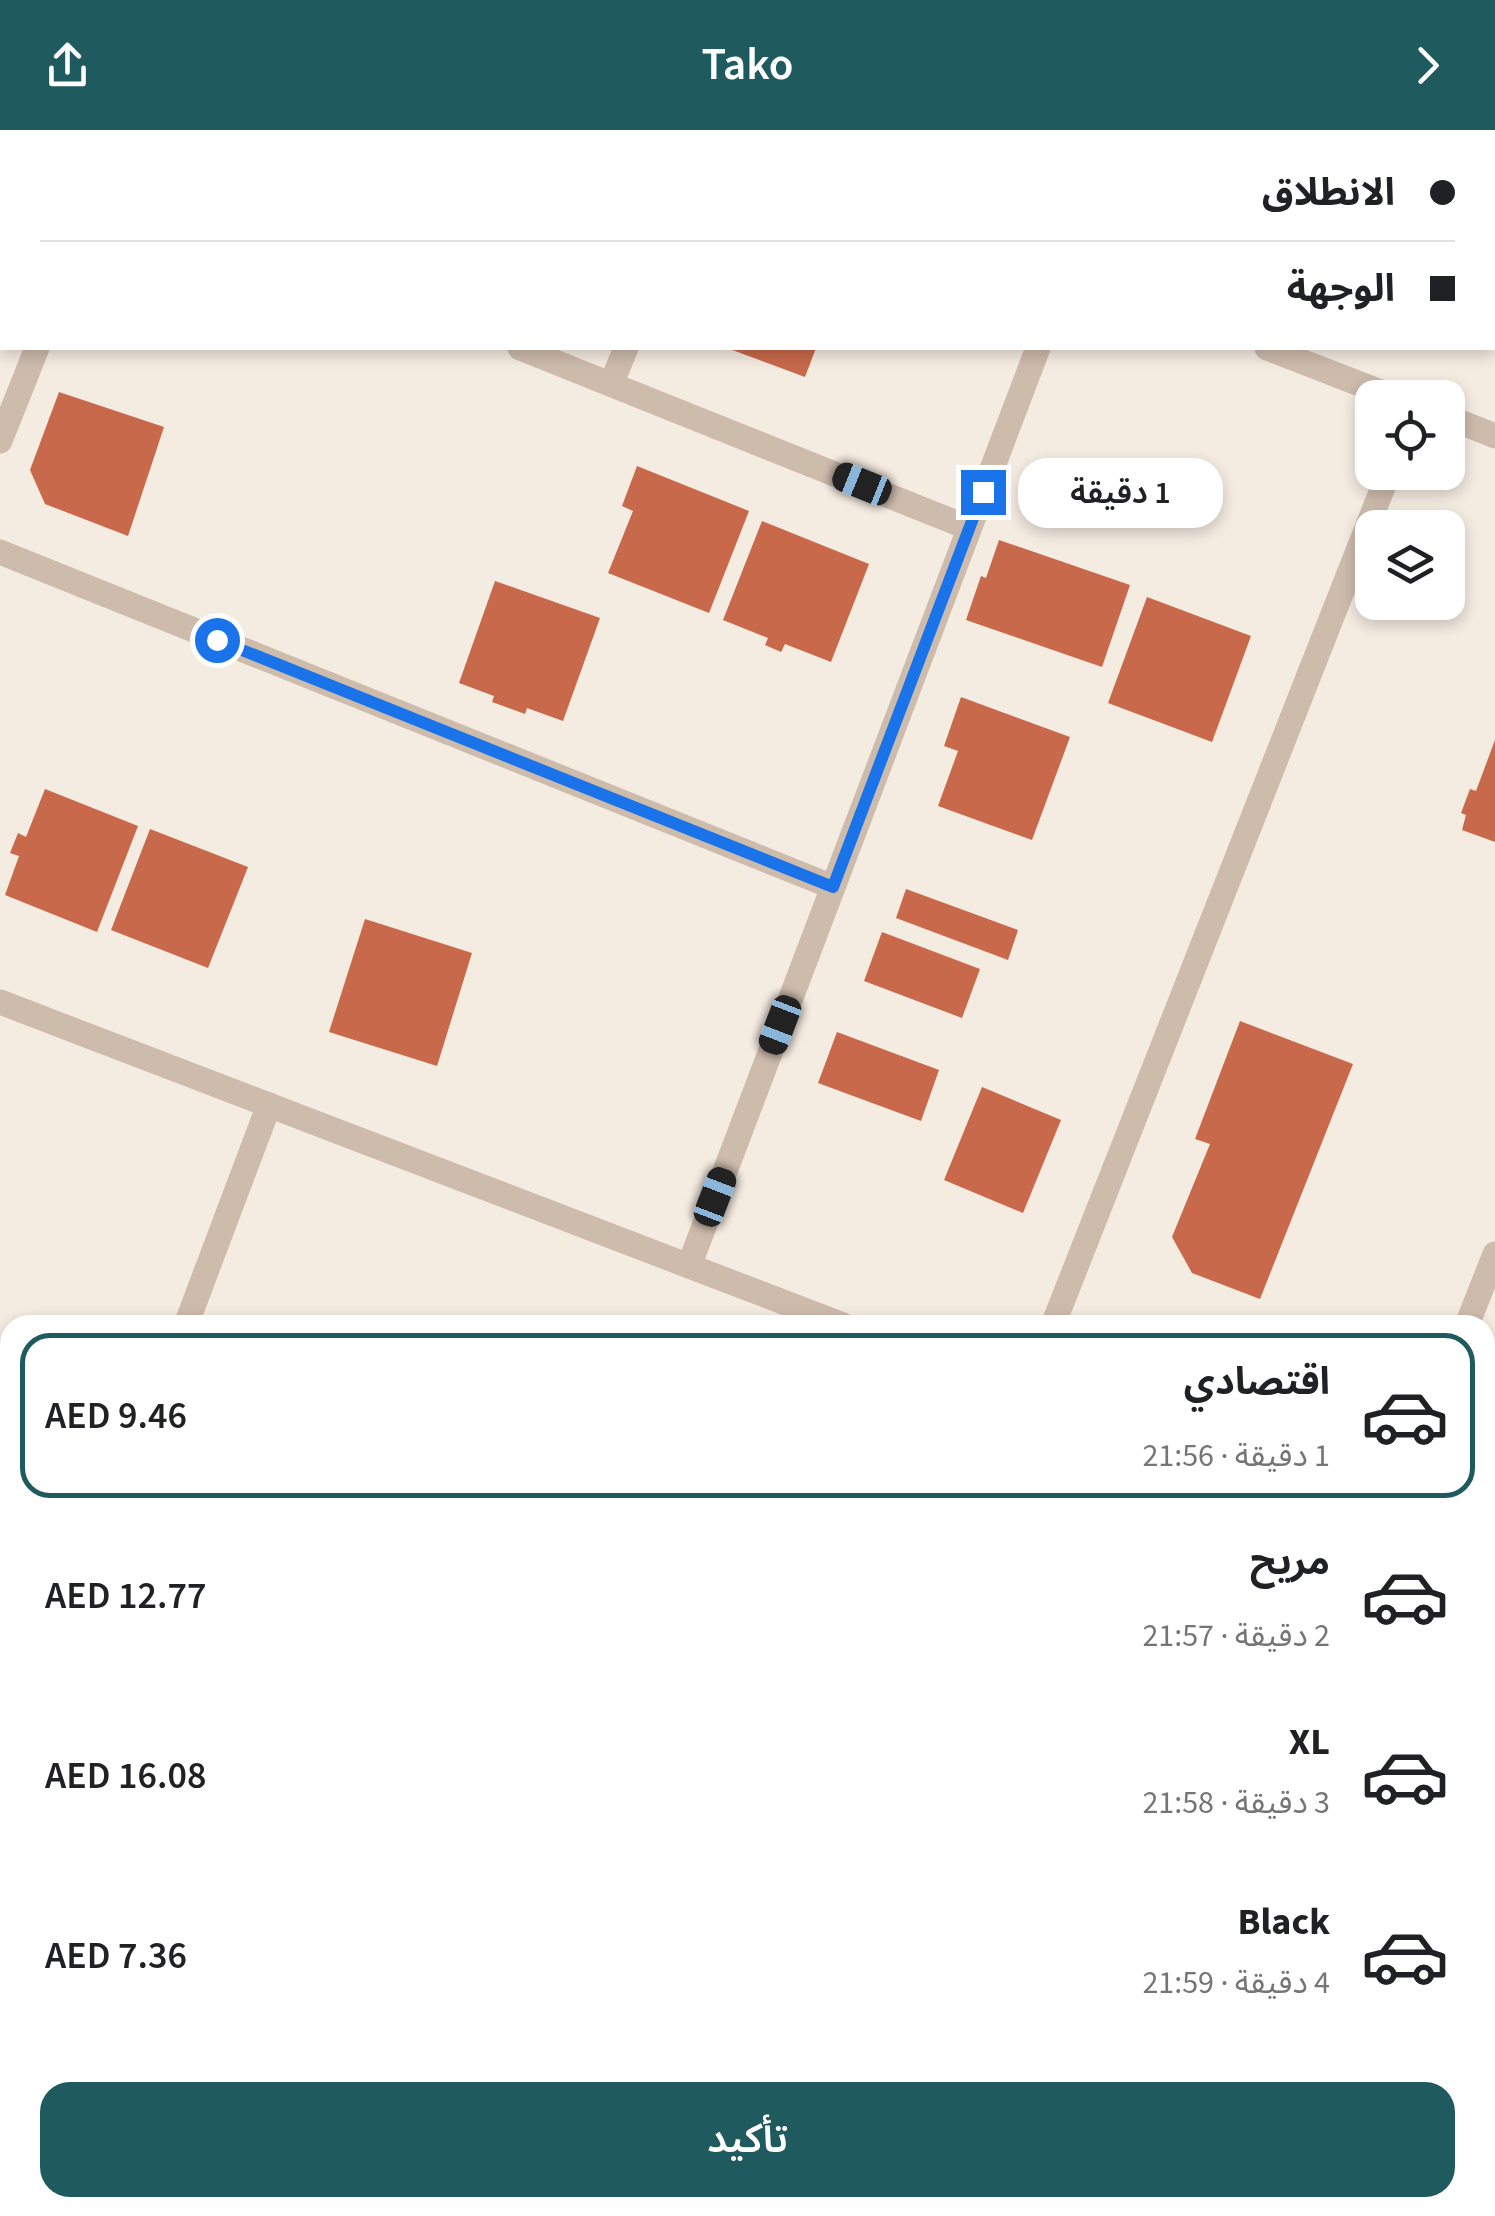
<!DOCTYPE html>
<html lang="ar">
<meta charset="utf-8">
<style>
body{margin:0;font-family:"Source Sans 3","Noto Sans Arabic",sans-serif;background:#f2f2f2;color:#202124;direction:rtl;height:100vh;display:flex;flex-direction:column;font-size:38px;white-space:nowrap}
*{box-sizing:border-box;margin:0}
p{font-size:32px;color:#757577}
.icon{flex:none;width:55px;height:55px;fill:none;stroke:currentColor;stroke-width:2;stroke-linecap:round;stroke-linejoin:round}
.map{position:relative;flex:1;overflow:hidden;direction:ltr}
.panel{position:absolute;left:0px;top:1185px;width:1495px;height:902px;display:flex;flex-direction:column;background:#fff;border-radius:30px 30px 0 0;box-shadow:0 5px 15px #0003;direction:rtl}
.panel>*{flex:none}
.banner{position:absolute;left:0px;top:0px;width:1495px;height:220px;box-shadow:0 5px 15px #0003;direction:rtl;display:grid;align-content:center;height:220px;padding:0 40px;background:#fff}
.fabs{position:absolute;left:1355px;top:250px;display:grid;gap:20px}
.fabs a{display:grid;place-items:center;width:110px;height:110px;border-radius:20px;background:#fff;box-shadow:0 5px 15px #0003;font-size:50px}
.end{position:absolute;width:45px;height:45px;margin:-22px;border:12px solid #1a73e8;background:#fff;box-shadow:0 0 0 5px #fff}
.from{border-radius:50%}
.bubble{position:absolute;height:70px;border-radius:30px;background:#fff;box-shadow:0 5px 15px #0003;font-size:32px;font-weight:600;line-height:70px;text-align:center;direction:rtl}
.car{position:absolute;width:30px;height:60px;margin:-30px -15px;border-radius:12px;box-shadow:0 0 8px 2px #0007;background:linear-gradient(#222 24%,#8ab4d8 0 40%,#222 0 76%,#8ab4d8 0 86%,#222 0)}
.banner b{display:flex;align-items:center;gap:35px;height:95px;font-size:38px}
.banner b+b{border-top:2px solid #e0e0e0}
.banner i{width:25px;height:25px;background:#202124}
ul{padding:18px 0 0;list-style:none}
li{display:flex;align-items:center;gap:30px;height:165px;margin:0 20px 15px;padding:0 20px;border:5px solid transparent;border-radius:30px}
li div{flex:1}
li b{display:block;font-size:38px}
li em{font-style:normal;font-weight:600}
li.on{border-color:#1f5a5e}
li>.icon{width:90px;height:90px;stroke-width:1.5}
.cta{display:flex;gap:20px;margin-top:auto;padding:20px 40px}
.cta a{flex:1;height:115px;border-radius:30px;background:#1f5a5e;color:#fff;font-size:40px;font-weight:600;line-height:115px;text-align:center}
header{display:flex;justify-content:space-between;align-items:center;height:130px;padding:0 40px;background:#1f5a5e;color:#fff;font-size:45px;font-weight:600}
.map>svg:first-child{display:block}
.building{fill:#c8694b}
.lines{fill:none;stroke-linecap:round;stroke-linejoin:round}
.street{stroke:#cdbbac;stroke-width:25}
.route{stroke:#1a73e8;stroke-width:12}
</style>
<header><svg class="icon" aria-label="forward" viewBox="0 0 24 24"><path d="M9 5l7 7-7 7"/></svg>Tako<svg class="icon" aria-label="share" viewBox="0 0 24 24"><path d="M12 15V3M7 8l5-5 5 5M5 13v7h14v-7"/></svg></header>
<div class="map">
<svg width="1495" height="2086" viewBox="0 0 1495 2086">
<rect width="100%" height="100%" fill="#f4ebe1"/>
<g class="building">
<polygon points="727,218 816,218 805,247"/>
<polygon points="59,262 164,297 128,406 45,374 30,340"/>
<polygon points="637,336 749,381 709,483 608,443 633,381 622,376"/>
<polygon points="762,391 869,434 831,532 785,514 781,522 765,515 768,508 723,490"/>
<polygon points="999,410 1130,455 1102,537 966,490 981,446 986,448"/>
<polygon points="495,451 600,488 563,591 527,578 525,584 492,572 494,566 459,553"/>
<polygon points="1147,467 1251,506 1212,612 1108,573"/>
<polygon points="961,567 1070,607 1032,710 938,676 958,621 944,616"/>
<polygon points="1495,610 1495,712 1462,700 1466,685 1461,683 1470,659 1476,661"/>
<polygon points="45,659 138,696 97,802 5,765 19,726 10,723 18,703 26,707"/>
<polygon points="150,699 248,737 208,838 111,800"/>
<polygon points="906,759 1018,800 1008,830 896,788"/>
<polygon points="365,789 472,823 437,936 329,902"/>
<polygon points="882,802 980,839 962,888 864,851"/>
<polygon points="1240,891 1353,934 1260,1169 1192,1143 1172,1107 1210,1014 1195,1009"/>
<polygon points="837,902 939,940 921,991 818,953"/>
<polygon points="982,957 1061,990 1023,1083 944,1050"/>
<polygon points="1485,1608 1495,1612 1495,1706 1485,1702"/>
<polygon points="1495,2052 1495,2086 1482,2086"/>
<polygon points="26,2078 126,2078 123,2086 23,2086"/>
<polygon points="844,2078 994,2078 991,2086 841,2086"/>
<polygon points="1376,2078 1468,2078 1464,2086 1373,2086"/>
</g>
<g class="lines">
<g class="street">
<polyline points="122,2 123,0"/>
<polyline points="710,2 711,0"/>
<polyline points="520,218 969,398"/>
<polyline points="1267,218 1396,268"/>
<polyline points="612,252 626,218"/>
<polyline points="1448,287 1495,306"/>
<polyline points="0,311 37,218"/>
<polyline points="0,422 833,757"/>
<polyline points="0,872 843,1195"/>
<polyline points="689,1136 1038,218"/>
<polyline points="186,1195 269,975"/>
<polyline points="1053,1195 1389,342"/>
<polyline points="1467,1195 1495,1124"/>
<polyline points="1485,1441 1495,1445"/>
<polyline points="0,1688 10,1662"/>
<polyline points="1485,1968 1495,1972"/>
<polyline points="752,2086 754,2078"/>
</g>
</g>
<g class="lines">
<polyline class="route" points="217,510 833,757 983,362"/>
</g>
</svg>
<div class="fabs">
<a><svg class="icon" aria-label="locate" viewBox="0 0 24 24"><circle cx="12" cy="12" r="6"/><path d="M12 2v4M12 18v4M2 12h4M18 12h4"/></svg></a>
<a><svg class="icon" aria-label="layers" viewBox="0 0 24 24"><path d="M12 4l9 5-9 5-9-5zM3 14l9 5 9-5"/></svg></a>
</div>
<i class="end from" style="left:217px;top:510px"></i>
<i class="end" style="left:983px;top:362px"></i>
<div class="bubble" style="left:1018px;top:328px;width:205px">1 دقيقة</div>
<i class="car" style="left:862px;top:354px;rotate:292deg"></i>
<i class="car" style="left:780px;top:895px;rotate:201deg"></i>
<i class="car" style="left:715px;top:1067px;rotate:21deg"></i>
<div class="banner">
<b><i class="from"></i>الانطلاق</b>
<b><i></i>الوجهة</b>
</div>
<section class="panel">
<ul>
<li class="on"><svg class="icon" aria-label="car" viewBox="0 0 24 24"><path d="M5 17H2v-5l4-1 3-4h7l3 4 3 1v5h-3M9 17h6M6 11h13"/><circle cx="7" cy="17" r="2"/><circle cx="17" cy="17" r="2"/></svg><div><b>اقتصادي</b><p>1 دقيقة · 21:56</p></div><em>AED 9.46</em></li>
<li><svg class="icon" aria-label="car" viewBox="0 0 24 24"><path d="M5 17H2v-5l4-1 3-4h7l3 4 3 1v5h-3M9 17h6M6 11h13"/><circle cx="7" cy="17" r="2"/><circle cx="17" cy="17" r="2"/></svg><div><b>مريح</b><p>2 دقيقة · 21:57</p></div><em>AED 12.77</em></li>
<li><svg class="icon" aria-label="car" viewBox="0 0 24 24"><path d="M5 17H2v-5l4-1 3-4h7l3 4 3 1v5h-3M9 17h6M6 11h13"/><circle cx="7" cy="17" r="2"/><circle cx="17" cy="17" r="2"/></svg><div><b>XL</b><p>3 دقيقة · 21:58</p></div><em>AED 16.08</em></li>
<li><svg class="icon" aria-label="car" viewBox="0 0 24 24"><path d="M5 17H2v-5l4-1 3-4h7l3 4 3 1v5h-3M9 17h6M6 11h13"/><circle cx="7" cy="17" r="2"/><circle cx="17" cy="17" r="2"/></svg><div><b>Black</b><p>4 دقيقة · 21:59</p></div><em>AED 7.36</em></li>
</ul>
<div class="cta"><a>تأكيد</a></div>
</section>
</div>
